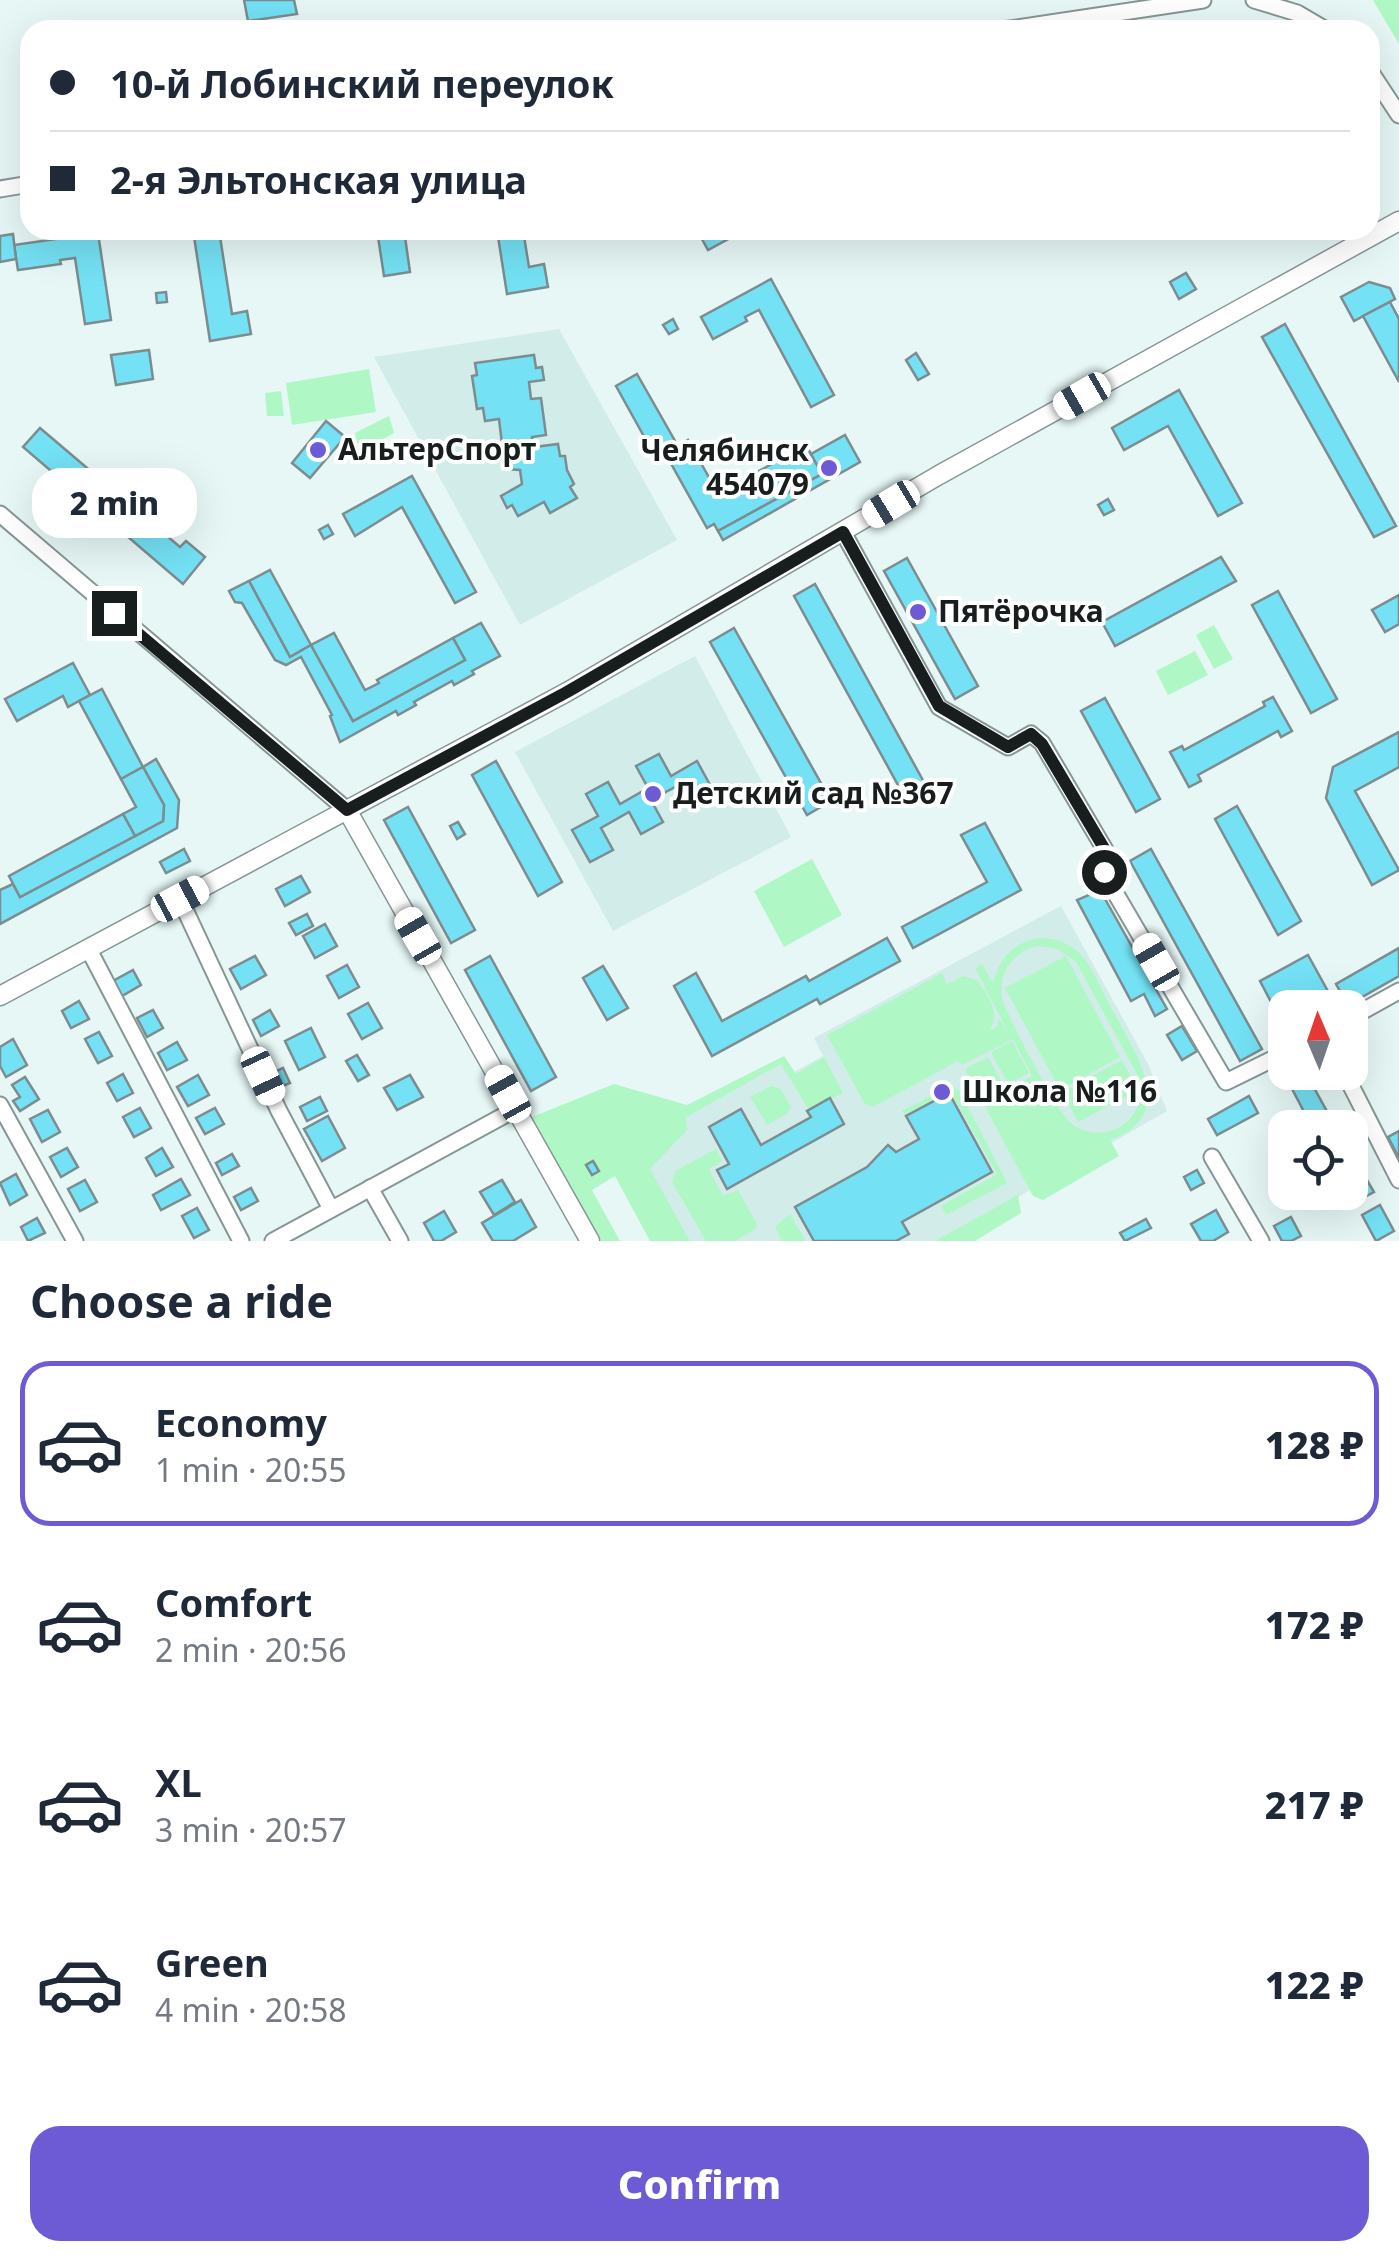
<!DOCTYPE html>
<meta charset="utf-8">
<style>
body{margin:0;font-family:"Noto Sans",sans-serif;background:#f2f2f3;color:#1f2937;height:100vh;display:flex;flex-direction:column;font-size:38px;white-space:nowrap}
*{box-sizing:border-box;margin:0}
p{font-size:32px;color:#747a83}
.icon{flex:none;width:55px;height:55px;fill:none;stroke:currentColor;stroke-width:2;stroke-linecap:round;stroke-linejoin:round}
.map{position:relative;height:1241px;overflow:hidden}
.sheet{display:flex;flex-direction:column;background:#fff;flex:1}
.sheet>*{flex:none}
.guide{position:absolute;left:20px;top:20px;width:1360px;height:220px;border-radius:30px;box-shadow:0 10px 40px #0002;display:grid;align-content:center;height:220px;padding:0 30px;background:#fff}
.needle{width:65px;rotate:358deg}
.buttons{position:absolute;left:1268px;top:990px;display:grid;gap:20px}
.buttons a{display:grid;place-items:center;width:100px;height:100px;border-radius:20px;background:#fff;box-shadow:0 10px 40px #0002;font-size:50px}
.end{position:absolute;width:45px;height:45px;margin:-22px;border:12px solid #181e1e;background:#fff;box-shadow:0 0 0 5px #fff}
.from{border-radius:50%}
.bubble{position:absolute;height:70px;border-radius:30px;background:#fff;box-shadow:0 10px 40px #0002;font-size:32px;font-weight:800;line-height:70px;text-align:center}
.car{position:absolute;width:30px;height:60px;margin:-30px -15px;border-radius:12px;box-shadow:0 0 8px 2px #0007;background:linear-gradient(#fff 24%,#345 0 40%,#fff 0 76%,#345 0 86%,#fff 0)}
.guide b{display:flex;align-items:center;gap:35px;height:95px;font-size:38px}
.guide b+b{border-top:2px solid #e0e1e3}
.guide i{width:25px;height:25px;background:#1f2937}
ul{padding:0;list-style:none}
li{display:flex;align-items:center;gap:30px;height:165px;margin:0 20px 15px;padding:0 10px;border:5px solid transparent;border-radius:30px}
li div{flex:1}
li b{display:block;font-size:38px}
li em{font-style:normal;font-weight:800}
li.selected{border-color:#6c5bd5}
li>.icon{width:90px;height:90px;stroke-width:1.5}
h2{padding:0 30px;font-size:45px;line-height:120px}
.cta{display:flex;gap:20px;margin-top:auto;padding:20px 30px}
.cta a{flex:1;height:115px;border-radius:30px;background:#6c5bd5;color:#fff;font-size:40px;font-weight:800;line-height:115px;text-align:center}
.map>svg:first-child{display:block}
.built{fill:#d2ecea}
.green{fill:#aff8c6;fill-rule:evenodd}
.building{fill:#74e1f4;stroke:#7d8c8f;stroke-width:2.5}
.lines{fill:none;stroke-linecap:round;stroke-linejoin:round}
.minor-casing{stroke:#879695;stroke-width:19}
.tertiary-casing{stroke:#879695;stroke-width:21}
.minor{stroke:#fff;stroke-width:15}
.tertiary{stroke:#fff;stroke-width:18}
.route{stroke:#181e1e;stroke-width:12}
.poi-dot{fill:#6c5bd5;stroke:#fff;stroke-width:4}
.labels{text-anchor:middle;stroke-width:8;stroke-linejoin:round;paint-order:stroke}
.poi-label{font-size:30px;font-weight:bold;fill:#181e1e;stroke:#fff;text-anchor:start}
</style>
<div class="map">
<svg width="1399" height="1241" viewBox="0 0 1399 1241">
<rect width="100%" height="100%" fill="#e6f7f6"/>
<g class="built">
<polygon points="559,329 677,540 520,625 374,357"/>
<polygon points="695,656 791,837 613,931 515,752"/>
<polygon points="1061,906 1148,1064 1167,1111 942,1241 687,1241 634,1144 785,1057 794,1072 823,1056 814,1038"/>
</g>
<g class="green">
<polygon points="1373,0 1399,0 1399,44"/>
<polygon points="369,369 376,412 292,425 286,383"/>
<polygon points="281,391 284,416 267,416 265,393"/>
<polygon points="389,416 394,433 359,452 355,433"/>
<polygon points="1214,625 1233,659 1214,669 1196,635"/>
<polygon points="1195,651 1208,675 1168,695 1156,671"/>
<polygon points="812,859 842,915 784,947 754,891"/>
<path d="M1038 938C1052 938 1064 941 1075 949 1092 963 1101 990 1112 1009 1134 1051 1181 1115 1110 1140L1119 1156 1043 1200 1033 1196 965 1069 988 1057 1006 1090 1032 1076 1013 1039 962 1065 958 1061 873 1107 865 1104 827 1035 942 973 947 984 963 976 977 980C988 995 1002 1014 989 1031L996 1028 999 1018 1009 1034 975 968 982 964 993 983C999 958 1013 943 1038 938ZM1037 946 1058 949 1076 962 1138 1076C1142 1092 1140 1108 1129 1120 1114 1135 1089 1137 1072 1124 1056 1111 1013 1025 1003 1002 997 974 1010 954 1037 946Z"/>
<polygon points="1066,956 1120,1057 1060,1090 1005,988"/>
<polygon points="1012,1041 1029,1073 1008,1084 991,1052"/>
<polygon points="784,1056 796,1074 824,1057 843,1093 809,1110 781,1064 686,1117 687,1130 650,1169 690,1241 650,1241 615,1176 592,1190 620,1241 601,1241 532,1117 614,1084 687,1105"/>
<polygon points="1122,1060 1138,1090 1078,1122 1062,1092"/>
<polygon points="771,1086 781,1089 791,1107 787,1114 767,1125 750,1097"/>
<polygon points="950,1086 959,1090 1007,1183 946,1215 941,1206 997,1174 950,1091 905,1115 902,1111"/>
<polygon points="716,1149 722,1161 709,1169 723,1196 738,1190 757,1224 756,1229 735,1241 706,1241 672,1182 675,1171"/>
<polygon points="1018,1195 1021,1213 975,1241 935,1241"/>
<polygon points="790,1214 806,1241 782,1241 775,1227"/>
</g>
<g class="building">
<polygon points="244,0 294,0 297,14 248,21"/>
<polygon points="193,230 219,230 232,314 247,311 251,334 210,341"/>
<polygon points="377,230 404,230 410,272 384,276"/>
<polygon points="497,230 523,230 529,267 544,264 548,287 507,294"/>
<polygon points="697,230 728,230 732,237 708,250"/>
<polygon points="98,233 111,320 85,324 75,258 60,260 61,264 18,270 14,245"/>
<polygon points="13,234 16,259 0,262 0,236"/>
<polygon points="1186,273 1196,289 1179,299 1170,282"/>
<polygon points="771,279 834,395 811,407 759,310 745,317 747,321 713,339 701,317"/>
<polygon points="1369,282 1390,288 1395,299 1354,321 1341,297"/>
<polygon points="166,292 167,302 157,303 156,293"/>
<polygon points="1390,302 1399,319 1399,382 1363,316"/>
<polygon points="673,319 678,329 669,334 663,325"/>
<polygon points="1285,324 1396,526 1374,537 1262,337"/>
<polygon points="149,350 153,379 116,385 111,355"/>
<polygon points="916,353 929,374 918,380 906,360"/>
<polygon points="534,355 536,368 542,367 544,380 529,382 531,399 541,398 546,435 532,437 534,447 558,444 560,456 565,456 567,470 574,484 570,487 577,498 550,513 544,502 518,516 512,505 507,508 501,496 522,484 520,470 505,469 499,419 485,421 483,408 477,409 472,376 477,375 475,363"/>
<polygon points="637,374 678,446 688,440 720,497 734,489 732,486 806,445 822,474 718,531 714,524 707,528 665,453 656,458 616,386"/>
<polygon points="1179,390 1242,503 1218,516 1168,426 1124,450 1112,428"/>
<polygon points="326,421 345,437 310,478 292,463"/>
<polygon points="40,428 180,547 186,541 205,557 183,584 23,447"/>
<polygon points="845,435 860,462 723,540 718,531 822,474 811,454"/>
<polygon points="412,476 476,592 455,603 402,507 355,536 343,514"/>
<polygon points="1108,499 1114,510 1104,515 1098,505"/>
<polygon points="328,525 333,534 324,539 319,530"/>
<polygon points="1221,557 1236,581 1115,646 1102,622"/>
<polygon points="907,558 978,686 955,699 884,571"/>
<polygon points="270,570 311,645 290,657 249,581"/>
<polygon points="249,581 290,657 311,645 353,721 465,660 453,638 481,623 500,656 472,671 474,674 454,685 452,681 414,702 416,705 398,715 396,711 340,742 330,716 332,715 301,657 286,665 275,660 242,603 235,602 229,591"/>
<polygon points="815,584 925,784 904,796 794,596"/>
<polygon points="1278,591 1337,699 1311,713 1252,605"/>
<polygon points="1399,595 1399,624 1385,632 1372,610"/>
<polygon points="734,628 831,801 807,815 710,642"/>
<polygon points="334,633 365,690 379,683 377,680 453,638 465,660 353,721 311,645"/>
<polygon points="73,663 90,695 68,707 63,696 17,721 5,699"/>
<polygon points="102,689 143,767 121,779 79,701"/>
<polygon points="1273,697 1292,731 1281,737 1278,731 1198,775 1201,781 1189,787 1170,752 1182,746 1184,750 1265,706 1263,702"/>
<polygon points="1105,698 1160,799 1136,812 1081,711"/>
<polygon points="1399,732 1399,767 1355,791 1399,870 1372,885 1326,798 1333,767"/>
<polygon points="659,754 671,776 697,761 715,794 691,807 679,785 651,800 663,822 641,834 629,812 601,828 613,850 590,862 572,830 598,816 586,794 608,782 620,804 648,788 636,766"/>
<polygon points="156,759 179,800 177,828 0,924 0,890 13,884 20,897 163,821 164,805 143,767"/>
<polygon points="496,761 562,882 538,896 472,775"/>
<polygon points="143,767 164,805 163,821 135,836 123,814 136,807 121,779"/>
<polygon points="1237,806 1301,921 1278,935 1215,819"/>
<polygon points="408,807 475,930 451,943 384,820"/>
<polygon points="123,814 135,836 20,897 9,876"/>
<polygon points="458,822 465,834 457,839 450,826"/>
<polygon points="985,823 1021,890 913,948 902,927 987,882 961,835"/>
<polygon points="184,849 190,861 166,873 160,862"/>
<polygon points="1151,849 1262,1049 1240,1061 1130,861"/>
<polygon points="301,876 310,892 285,906 276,889"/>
<polygon points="1100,890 1167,1009 1155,1016 1144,994 1131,1001 1077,900"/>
<polygon points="307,914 313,926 296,935 289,923"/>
<polygon points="325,924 337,946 315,958 303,936"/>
<polygon points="887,938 900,961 820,1004 817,999 712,1056 674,986 696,973 722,1021 806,976 809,981"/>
<polygon points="1399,948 1399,976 1348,1005 1336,984"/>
<polygon points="1308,955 1330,995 1306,1008 1285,1008 1285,1019 1281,1021 1260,981"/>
<polygon points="255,956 266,975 241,989 230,969"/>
<polygon points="490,956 556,1077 531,1091 465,970"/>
<polygon points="347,965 359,987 339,998 327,976"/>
<polygon points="603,966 628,1008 607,1020 583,978"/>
<polygon points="133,970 141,985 122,996 113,981"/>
<polygon points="79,1001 89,1019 71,1028 62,1011"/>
<polygon points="368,1003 382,1028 362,1039 348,1014"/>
<polygon points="153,1010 163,1028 147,1037 137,1018"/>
<polygon points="270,1010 279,1026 261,1036 253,1020"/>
<polygon points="1182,1026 1197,1051 1182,1060 1167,1035"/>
<polygon points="311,1028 325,1057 299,1070 285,1041"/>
<polygon points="99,1032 112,1056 98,1063 85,1039"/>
<polygon points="13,1039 27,1065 6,1077 0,1066 0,1047"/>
<polygon points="177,1042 187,1060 167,1070 158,1053"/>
<polygon points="357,1055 369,1075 358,1081 346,1061"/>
<polygon points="283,1068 290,1083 278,1088 271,1074"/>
<polygon points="123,1074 133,1093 117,1101 107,1083"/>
<polygon points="198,1075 209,1095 188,1106 177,1087"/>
<polygon points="410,1075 423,1097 397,1110 384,1088"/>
<polygon points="1307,1075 1329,1115 1311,1125 1290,1085"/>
<polygon points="25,1077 39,1099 20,1111 13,1101 20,1097 12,1085"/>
<polygon points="949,1093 992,1172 902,1222 909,1234 896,1241 814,1241 795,1207 867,1167 888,1145 896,1152 919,1139 906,1116"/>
<polygon points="1249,1096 1258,1113 1217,1135 1208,1119"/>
<polygon points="320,1097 327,1111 307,1121 300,1107"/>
<polygon points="830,1098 844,1124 727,1189 717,1170 729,1164 709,1127 741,1109 761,1145 811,1117 807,1111"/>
<polygon points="140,1108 151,1128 134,1137 123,1117"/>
<polygon points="215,1108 224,1124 205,1134 196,1118"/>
<polygon points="48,1110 60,1132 42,1142 30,1119"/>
<polygon points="328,1116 345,1148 322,1161 304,1129"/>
<polygon points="1399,1131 1399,1158 1388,1137"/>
<polygon points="67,1148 78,1167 61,1177 50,1157"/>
<polygon points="162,1148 173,1167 156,1176 146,1158"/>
<polygon points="232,1154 239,1166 222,1175 216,1163"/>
<polygon points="593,1161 599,1171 592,1175 586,1165"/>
<polygon points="1197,1170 1204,1183 1191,1190 1184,1177"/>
<polygon points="16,1174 27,1195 10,1205 0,1183"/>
<polygon points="1364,1175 1374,1192 1355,1202 1350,1192 1350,1183"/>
<polygon points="181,1179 190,1195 161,1210 153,1195"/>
<polygon points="85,1180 97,1202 80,1211 68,1189"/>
<polygon points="502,1180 515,1202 494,1215 480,1192"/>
<polygon points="251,1188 258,1201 241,1210 234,1197"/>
<polygon points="521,1200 536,1227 513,1241 493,1241 482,1223"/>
<polygon points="1380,1205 1394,1231 1376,1241 1362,1215"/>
<polygon points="197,1208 209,1230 194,1238 182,1216"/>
<polygon points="1216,1210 1228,1232 1213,1241 1201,1241 1191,1224"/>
<polygon points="444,1211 456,1232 441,1241 434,1241 424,1223"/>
<polygon points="1291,1217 1301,1236 1291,1241 1282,1241 1274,1226"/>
<polygon points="37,1218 45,1233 28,1241 21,1227"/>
<polygon points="1146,1219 1151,1228 1125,1241 1120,1233"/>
</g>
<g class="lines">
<defs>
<g id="minor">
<polyline points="1254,0 1297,13 1326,30"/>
<polyline points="1003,30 1203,0"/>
<polyline points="1370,71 1399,115"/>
<polyline points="0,189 30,184"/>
<polyline points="0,514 347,810"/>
<polyline points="843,532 939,707 1008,747 1031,734 1042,743 1114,865 1103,872 1226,1082 1285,1053"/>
<polyline points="180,899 279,1111 331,1209"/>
<polyline points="88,948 241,1241"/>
<polyline points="1350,1018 1399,991"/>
<polyline points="1344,1072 1399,1180"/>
<polyline points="0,1105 75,1241"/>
<polyline points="1212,1157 1261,1241"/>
<polyline points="370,1188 400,1241"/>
<polyline points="273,1241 516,1109"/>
</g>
<g id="tertiary">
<polyline points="347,810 590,1241"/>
<polyline points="0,996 567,692 939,475 1399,221"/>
</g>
</defs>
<use href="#minor" class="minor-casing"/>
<use href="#tertiary" class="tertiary-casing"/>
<use href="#minor" class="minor"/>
<use href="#tertiary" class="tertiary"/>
</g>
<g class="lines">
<polyline class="route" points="114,613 347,810 567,692 843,532 939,706 1008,747 1031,734 1042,744 1114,865 1104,872"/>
</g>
<g class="poi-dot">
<circle cx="318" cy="450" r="10"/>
<circle cx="829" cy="468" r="10"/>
<circle cx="918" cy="612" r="10"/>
<circle cx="653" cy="794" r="10"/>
<circle cx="942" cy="1092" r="10"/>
</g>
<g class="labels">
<g class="poi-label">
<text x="338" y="460">АльтерСпорт</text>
<text x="809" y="461" text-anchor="end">Челябинск<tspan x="809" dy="34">454079</tspan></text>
<text x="938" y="622">Пятёрочка</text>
<text x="673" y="804">Детский сад №367</text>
<text x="962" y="1102">Школа №116</text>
</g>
</g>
</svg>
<div class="buttons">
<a><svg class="needle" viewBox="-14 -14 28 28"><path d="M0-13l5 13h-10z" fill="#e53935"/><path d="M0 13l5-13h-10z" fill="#747a83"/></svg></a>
<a><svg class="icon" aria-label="locate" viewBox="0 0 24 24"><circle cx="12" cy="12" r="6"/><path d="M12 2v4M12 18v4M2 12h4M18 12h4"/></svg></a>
</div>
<i class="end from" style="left:1104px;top:872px"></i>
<i class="end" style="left:114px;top:613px"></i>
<div class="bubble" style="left:32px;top:468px;width:165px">2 min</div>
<i class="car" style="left:1082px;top:396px;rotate:240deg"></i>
<i class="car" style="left:891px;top:504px;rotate:239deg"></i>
<i class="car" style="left:180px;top:899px;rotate:62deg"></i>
<i class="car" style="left:418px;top:936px;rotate:330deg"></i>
<i class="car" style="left:1156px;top:962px;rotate:330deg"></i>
<i class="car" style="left:263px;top:1076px;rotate:155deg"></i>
<i class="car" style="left:508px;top:1094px;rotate:331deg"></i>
<div class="guide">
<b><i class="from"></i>10-й Лобинский переулок</b>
<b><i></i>2-я Эльтонская улица</b>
</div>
</div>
<section class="sheet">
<h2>Choose a ride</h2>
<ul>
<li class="selected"><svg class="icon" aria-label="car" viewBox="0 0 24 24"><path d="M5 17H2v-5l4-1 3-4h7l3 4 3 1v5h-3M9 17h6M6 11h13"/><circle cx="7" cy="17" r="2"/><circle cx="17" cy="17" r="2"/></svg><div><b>Economy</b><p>1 min · 20:55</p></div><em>128 ₽</em></li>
<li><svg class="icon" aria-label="car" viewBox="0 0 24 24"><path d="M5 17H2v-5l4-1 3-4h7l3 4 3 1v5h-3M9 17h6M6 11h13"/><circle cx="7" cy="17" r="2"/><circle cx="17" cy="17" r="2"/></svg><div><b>Comfort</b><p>2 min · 20:56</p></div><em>172 ₽</em></li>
<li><svg class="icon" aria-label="car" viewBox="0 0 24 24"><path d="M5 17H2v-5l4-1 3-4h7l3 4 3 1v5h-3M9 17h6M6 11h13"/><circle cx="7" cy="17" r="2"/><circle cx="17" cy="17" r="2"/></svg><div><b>XL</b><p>3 min · 20:57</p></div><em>217 ₽</em></li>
<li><svg class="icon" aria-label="car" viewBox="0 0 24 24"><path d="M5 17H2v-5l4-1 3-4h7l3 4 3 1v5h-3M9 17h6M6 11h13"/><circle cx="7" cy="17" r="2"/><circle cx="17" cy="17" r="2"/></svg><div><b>Green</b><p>4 min · 20:58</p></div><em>122 ₽</em></li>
</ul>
<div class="cta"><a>Confirm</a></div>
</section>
